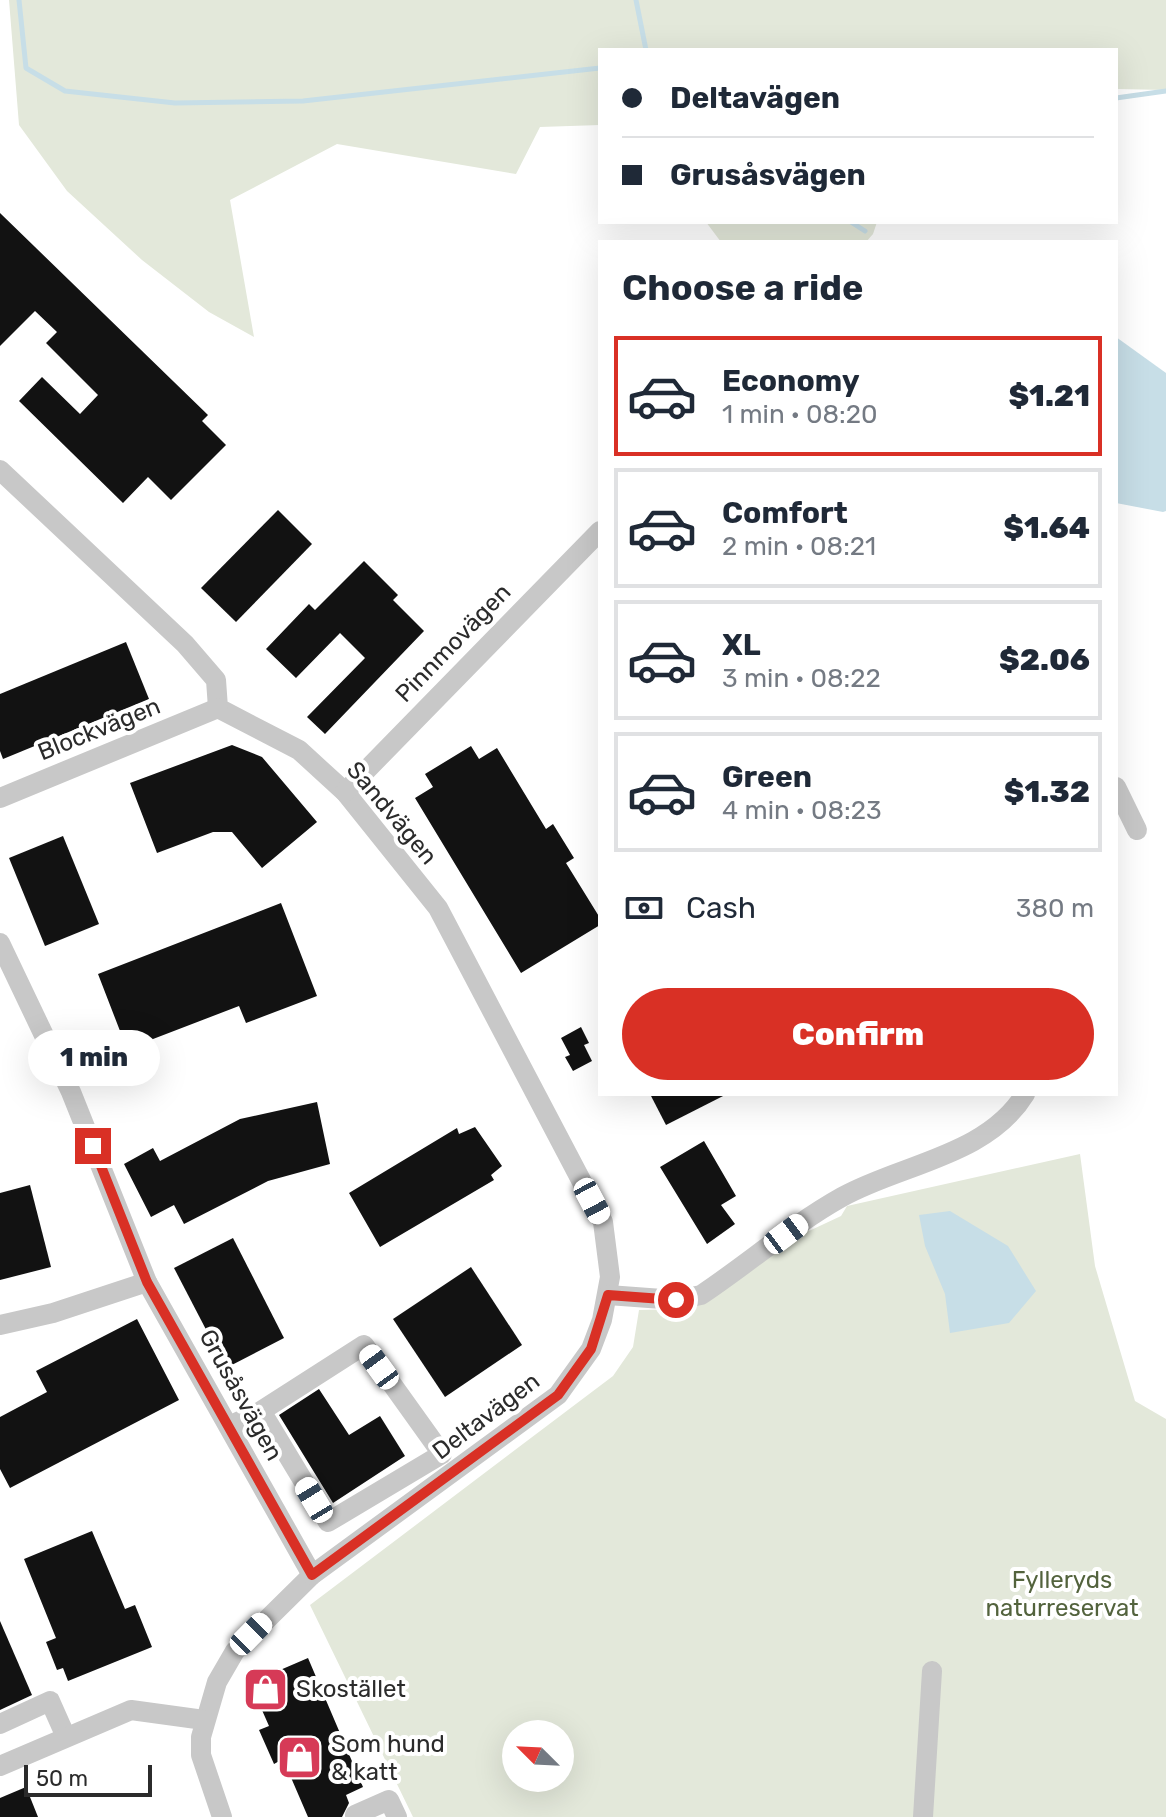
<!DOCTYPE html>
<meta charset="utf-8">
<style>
body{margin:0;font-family:Rubik,sans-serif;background:#f6f6f7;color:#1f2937;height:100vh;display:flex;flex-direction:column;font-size:30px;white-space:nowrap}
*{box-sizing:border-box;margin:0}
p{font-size:26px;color:#747a83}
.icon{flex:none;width:44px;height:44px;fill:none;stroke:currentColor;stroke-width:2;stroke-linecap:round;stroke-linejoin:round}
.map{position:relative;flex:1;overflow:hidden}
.details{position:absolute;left:598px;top:240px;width:520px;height:856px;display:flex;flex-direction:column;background:#fff;border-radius:0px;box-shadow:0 8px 32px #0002}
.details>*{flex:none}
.hud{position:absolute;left:598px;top:48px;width:520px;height:176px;border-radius:0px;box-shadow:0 8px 32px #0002;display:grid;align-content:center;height:176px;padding:0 24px;background:#fff}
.needle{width:52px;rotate:294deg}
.tools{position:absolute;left:502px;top:1720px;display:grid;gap:16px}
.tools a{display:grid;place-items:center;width:72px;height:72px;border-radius:50%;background:#fff;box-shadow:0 8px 32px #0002;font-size:40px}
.scale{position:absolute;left:24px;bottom:20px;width:128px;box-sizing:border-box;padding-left:8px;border:4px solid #2b2b2b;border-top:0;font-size:22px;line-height:28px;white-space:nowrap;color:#2b2b2b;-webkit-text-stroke:6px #fff;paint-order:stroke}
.end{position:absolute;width:36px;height:36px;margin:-18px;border:10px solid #d93025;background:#fff;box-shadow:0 0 0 4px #fff}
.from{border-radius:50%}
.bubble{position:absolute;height:56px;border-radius:28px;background:#fff;box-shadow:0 8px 32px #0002;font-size:26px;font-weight:800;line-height:56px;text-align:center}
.car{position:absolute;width:24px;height:48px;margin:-24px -12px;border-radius:10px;box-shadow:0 0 6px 2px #0007;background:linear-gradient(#fff 24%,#345 0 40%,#fff 0 76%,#345 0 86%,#fff 0)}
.hud b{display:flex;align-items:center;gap:28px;height:76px;font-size:30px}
.hud b+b{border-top:2px solid #e0e1e3}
.hud i{width:20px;height:20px;background:#1f2937}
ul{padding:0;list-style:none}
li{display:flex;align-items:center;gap:24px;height:120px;margin:0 16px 12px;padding:0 8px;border:4px solid #e0e1e3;border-radius:0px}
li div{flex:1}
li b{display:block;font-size:30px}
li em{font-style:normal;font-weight:800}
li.on{border-color:#d93025}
li>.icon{width:72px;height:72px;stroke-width:1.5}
h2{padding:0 24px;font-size:36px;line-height:96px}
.pay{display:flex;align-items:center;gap:20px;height:88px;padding:0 24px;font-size:30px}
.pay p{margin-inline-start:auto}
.primary-button{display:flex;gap:16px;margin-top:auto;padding:16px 24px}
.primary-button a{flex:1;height:92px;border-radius:48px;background:#d93025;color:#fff;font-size:32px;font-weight:800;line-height:92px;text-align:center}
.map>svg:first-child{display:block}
.green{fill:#e3e8da;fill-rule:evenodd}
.water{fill:#c7dee7}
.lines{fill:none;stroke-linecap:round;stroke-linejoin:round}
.stream{stroke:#c7dee7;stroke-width:5}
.building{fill:#121212}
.minor{stroke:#c8c8c8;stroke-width:20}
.route{stroke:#d93025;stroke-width:10}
.labels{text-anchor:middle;stroke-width:8;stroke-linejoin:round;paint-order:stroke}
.street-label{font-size:24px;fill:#2b2b2b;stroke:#fff}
.park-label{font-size:24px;fill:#53633d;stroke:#fff}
.poi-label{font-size:24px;fill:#2b2b2b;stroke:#fff;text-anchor:start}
</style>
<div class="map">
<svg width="1166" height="1817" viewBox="0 0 1166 1817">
<rect width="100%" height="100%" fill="#fff"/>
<g class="green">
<polygon points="9,0 1166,0 1166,90 1116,89 1116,50 600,50 600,125 540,127 516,174 337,144 230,200 254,337 209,312 142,260 67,191 19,125"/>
<polygon points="706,222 877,222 873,234 866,242 721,242"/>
<path d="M1080 1154 1095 1266 1135 1401 1166 1419V1817H413L310 1605 613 1376 633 1347 639 1310 688 1309 726 1288 807 1227 809 1231 841 1216 847 1206ZM516 1734H560V1778H516Z"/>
</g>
<g class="water">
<polygon points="1116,337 1166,373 1166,511 1163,512 1116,503"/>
<polygon points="950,1211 1008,1246 1036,1291 1009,1323 950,1333 945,1294 925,1246 919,1215"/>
</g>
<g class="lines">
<g class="stream">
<polyline points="19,0 26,68 65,91 175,103 303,101 600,68"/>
<polyline points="636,0 646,50"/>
<polyline points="1116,98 1166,91"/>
<polyline points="851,222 865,231"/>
</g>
</g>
<g class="building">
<polygon points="0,213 208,415 202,421 226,445 171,500 148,477 123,503 19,401 42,377 80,414 98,395 46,343 57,332 35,311 0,346"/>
<polygon points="278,510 312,544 236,622 201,588"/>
<polygon points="364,561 398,595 393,600 424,631 325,734 307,717 365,658 340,633 296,678 266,649 309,604 315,610"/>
<polygon points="126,642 149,699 3,759 0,751 0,694"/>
<polygon points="232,745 262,757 317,822 262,868 232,832 213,832 157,853 130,783"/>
<polygon points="471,746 479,759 497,748 546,829 553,824 574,858 566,863 600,918 600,925 521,973 415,798 433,787 425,774"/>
<polygon points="63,836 99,924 45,946 9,858"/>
<polygon points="281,903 317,996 246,1023 239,1006 127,1049 98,974"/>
<polygon points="581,1027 589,1043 584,1045 592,1061 573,1071 565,1057 570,1055 561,1038"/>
<polygon points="650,1094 727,1094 666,1125"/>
<polygon points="317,1102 330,1164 268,1181 184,1224 174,1205 151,1217 124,1164 153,1148 160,1161 240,1119"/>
<polygon points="475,1127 502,1166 491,1175 494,1180 380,1247 349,1193 457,1128 459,1134"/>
<polygon points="704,1141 736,1196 721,1205 735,1224 707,1244 660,1167"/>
<polygon points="30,1185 51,1267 0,1280 0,1193"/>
<polygon points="233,1238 284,1338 226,1368 174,1268"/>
<polygon points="471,1267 522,1345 445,1397 393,1319"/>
<polygon points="137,1319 179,1400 10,1488 0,1469 0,1417 47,1392 36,1371"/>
<polygon points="319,1389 349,1435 380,1416 405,1456 333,1503 279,1415"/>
<polygon points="92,1531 125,1609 135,1605 152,1647 68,1681 63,1668 57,1670 46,1642 56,1638 24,1559"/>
<polygon points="0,1621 32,1695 0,1710"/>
<polygon points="308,1658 363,1787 346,1795 349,1803 342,1817 308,1817 283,1759 274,1764 259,1730 269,1726 250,1683"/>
<polygon points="26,1787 38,1817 0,1817 0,1798"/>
</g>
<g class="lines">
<g class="minor">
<polyline points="0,470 185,644 216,680 218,708 299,750 345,792 438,908 603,1222 610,1277 602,1320 591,1349 558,1395 312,1575 235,1651 217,1682 201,1737 201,1755 222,1817"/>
<polyline points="1116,787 1137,830"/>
<polyline points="345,792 600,531"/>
<polyline points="0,798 218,708"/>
<polyline points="0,943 71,1092 147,1282 312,1575"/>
<path d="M608 1295 676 1300 701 1295C749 1263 792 1225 842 1197 901 1164 987 1156 1025 1094"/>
<polyline points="0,1325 53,1313 147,1282"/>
<polyline points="229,1426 261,1411 364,1345 442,1454 328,1522 261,1411"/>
<polyline points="0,1724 50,1701 66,1737"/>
<polyline points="0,1766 131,1710 204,1720"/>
<polyline points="355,1815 389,1800 397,1817"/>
<polyline points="923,1817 932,1671"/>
</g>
</g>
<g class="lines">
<polyline class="route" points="93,1146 147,1282 312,1575 558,1395 591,1349 608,1295 676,1300"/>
</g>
<defs>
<symbol id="shop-square" viewBox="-11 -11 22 22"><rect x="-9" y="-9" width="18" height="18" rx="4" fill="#d63a57" stroke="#fff"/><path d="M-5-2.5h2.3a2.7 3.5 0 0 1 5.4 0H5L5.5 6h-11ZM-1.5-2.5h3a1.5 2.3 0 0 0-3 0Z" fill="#fff"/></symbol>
</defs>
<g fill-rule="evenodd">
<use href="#shop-square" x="240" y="1664" width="51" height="51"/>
<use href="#shop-square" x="274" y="1732" width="51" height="51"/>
</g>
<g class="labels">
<g class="street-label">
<text transform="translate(453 643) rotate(-46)" y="8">Pinnmovägen</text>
<text transform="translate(99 729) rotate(-22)" y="8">Blockvägen</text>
<text transform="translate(392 813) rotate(50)" y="8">Sandvägen</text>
<text transform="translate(241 1395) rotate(61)" y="8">Grusåsvägen</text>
<text transform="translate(486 1416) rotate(-37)" y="8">Deltavägen</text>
</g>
<g class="park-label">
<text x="1062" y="1588">Fylleryds<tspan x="1062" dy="28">naturreservat</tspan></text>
</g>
<g class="poi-label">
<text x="296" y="1697">Skostället</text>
<text x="331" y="1752">Som hund<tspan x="331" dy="28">&amp; katt</tspan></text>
</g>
</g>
</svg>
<div class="tools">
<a><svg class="needle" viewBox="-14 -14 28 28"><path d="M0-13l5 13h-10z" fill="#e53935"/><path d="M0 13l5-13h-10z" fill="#747a83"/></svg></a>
</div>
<div class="scale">50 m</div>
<i class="end from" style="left:676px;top:1300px"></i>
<i class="end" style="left:93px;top:1146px"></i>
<div class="bubble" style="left:28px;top:1030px;width:132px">1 min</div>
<i class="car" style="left:592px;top:1201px;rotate:152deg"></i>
<i class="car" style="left:786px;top:1234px;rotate:53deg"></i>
<i class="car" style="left:379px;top:1367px;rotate:324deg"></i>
<i class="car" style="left:314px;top:1500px;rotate:329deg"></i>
<i class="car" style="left:251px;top:1634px;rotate:45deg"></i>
<div class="hud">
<b><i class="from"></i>Deltavägen</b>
<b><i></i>Grusåsvägen</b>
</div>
<section class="details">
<h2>Choose a ride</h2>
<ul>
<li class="on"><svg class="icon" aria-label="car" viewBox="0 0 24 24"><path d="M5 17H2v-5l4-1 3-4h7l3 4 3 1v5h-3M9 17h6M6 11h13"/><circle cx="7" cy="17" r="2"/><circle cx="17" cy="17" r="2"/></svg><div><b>Economy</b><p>1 min · 08:20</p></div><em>$1.21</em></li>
<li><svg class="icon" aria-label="car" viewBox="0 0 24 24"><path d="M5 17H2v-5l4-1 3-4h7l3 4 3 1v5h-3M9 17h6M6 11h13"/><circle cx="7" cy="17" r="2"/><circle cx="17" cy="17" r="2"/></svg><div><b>Comfort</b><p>2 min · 08:21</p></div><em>$1.64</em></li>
<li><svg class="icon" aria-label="car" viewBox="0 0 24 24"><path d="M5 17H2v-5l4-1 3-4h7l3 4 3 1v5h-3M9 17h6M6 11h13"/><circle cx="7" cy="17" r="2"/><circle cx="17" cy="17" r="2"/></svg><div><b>XL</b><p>3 min · 08:22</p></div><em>$2.06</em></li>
<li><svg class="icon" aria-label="car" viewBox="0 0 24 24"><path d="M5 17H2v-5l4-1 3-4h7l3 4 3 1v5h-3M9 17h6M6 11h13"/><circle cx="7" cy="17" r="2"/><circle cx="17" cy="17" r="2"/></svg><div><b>Green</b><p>4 min · 08:23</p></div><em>$1.32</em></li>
</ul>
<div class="pay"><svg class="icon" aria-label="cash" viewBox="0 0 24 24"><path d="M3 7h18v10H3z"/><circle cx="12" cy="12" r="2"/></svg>Cash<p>380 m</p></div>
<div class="primary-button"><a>Confirm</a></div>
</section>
</div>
